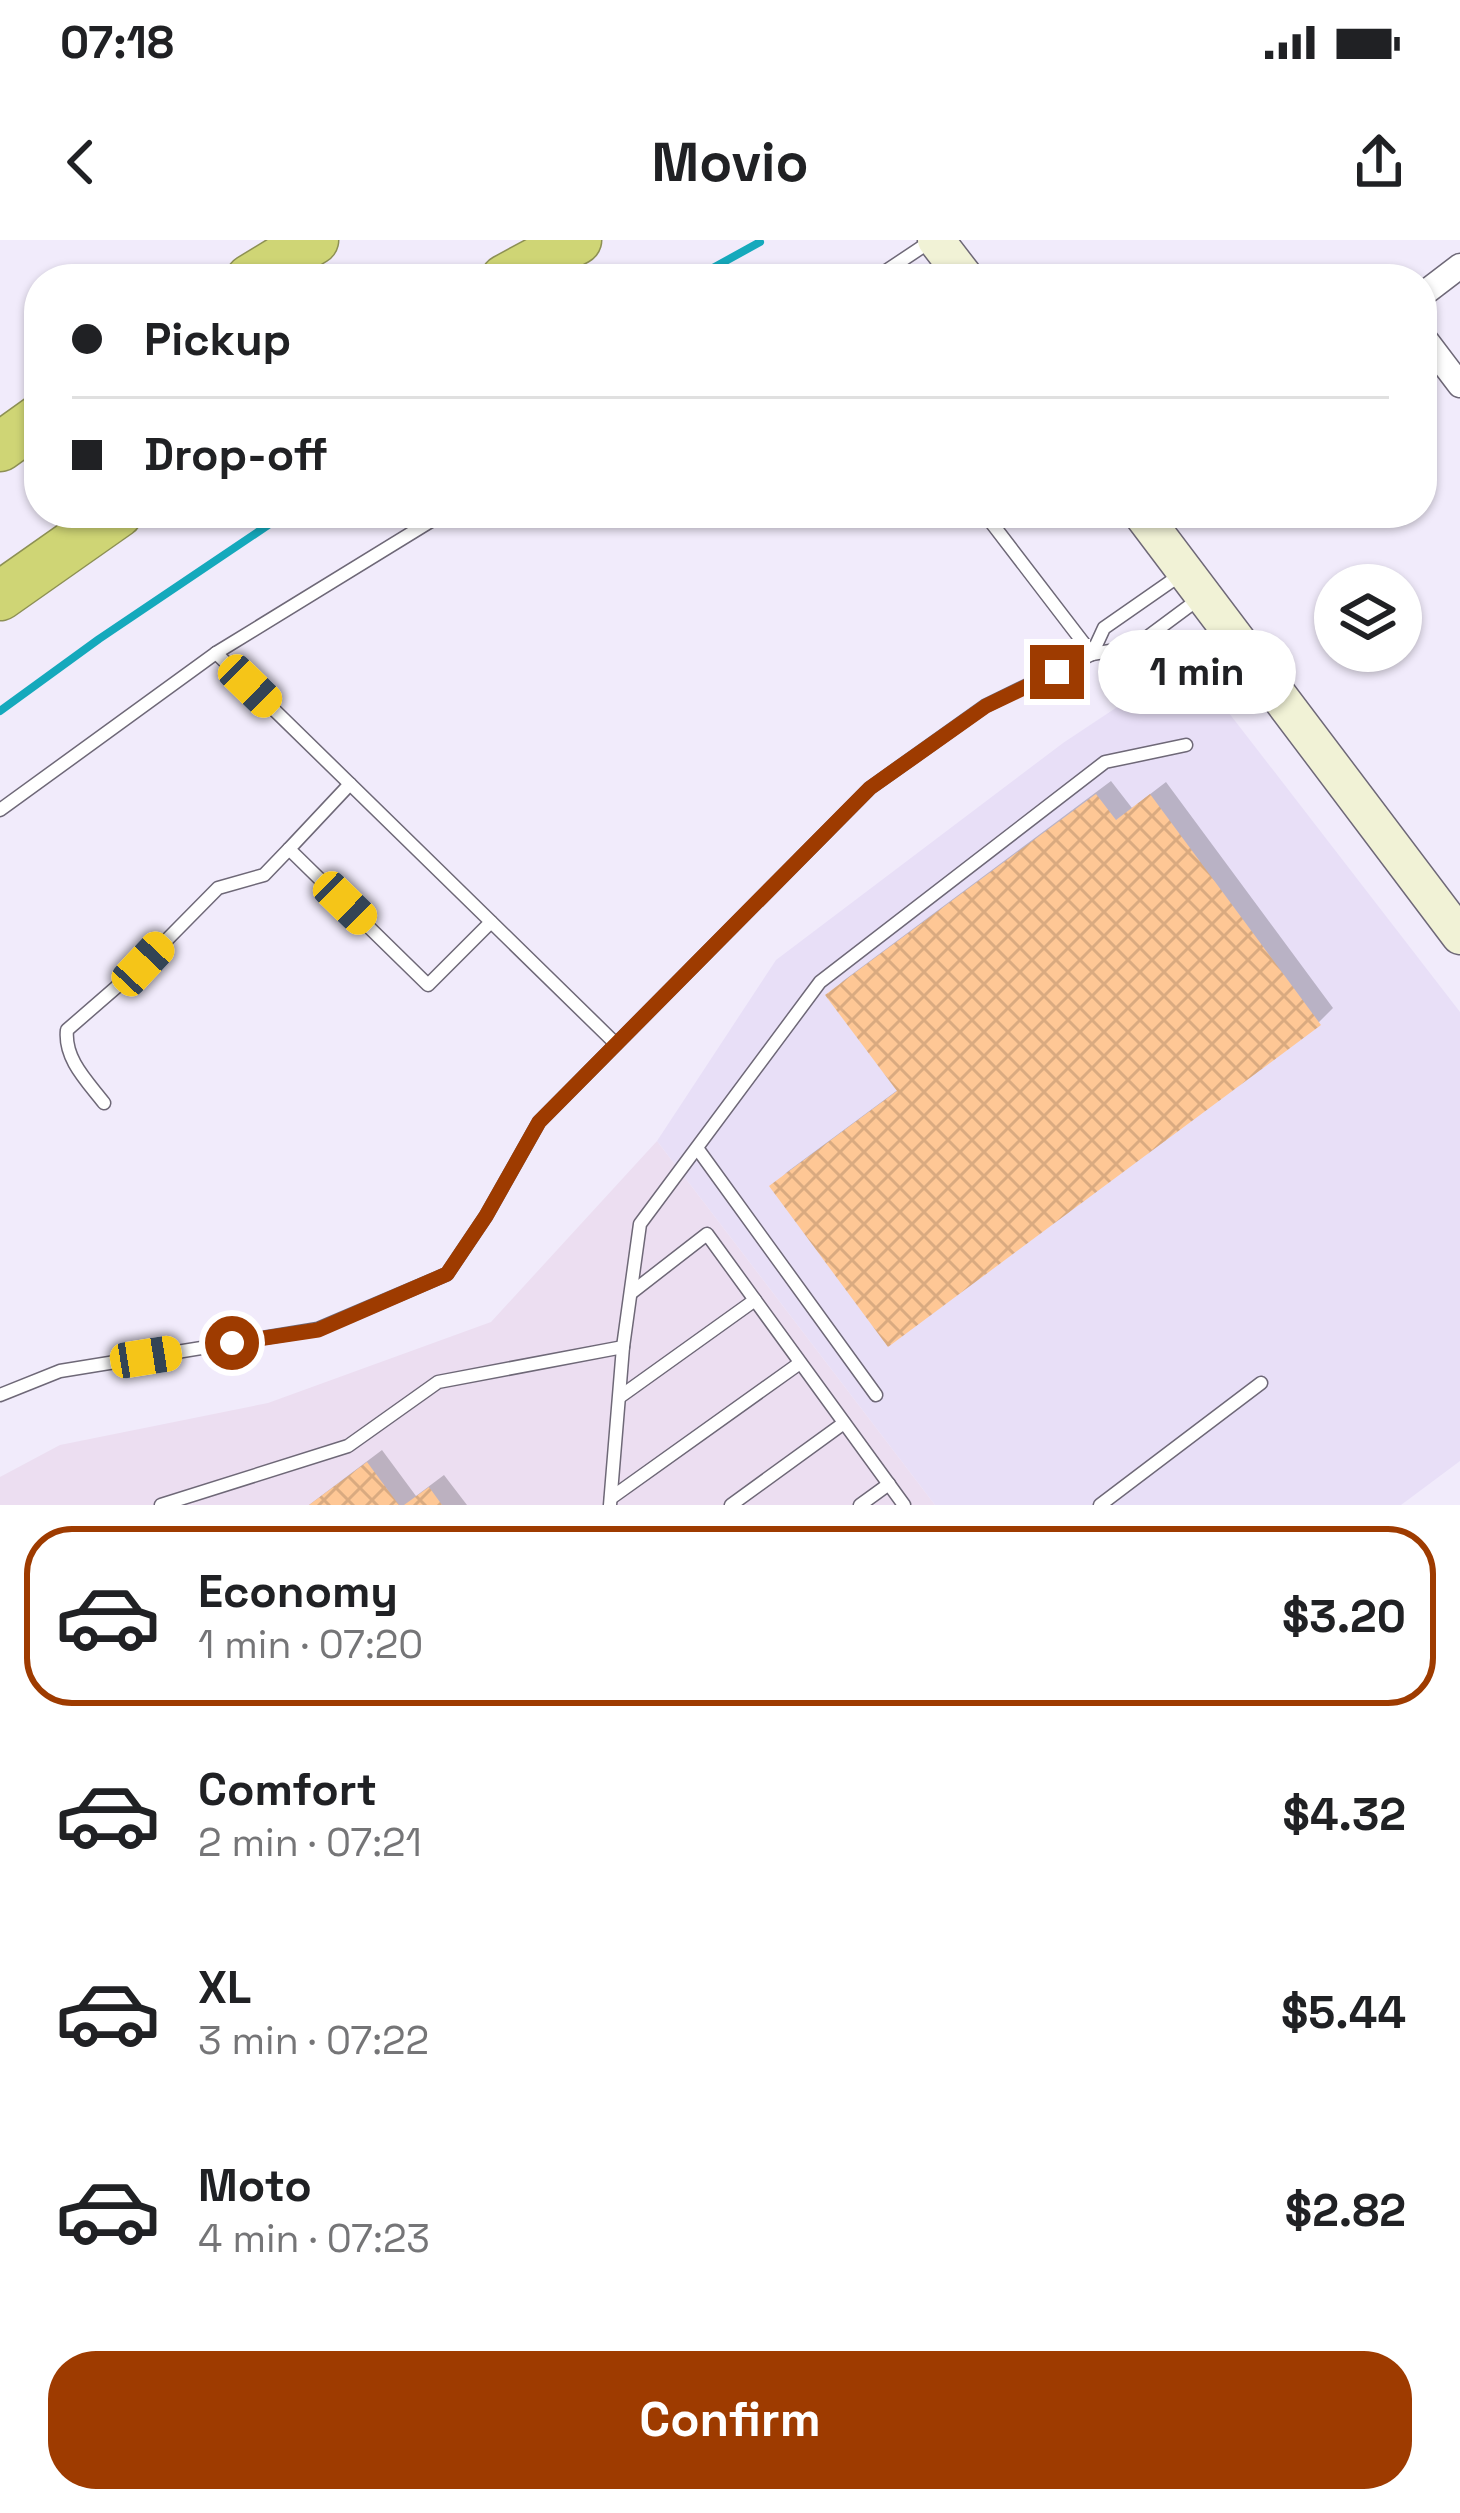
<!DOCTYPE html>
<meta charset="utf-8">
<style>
body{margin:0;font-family:"Space Grotesk",sans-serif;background:#f2f2f2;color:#202124;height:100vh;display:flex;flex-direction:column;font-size:45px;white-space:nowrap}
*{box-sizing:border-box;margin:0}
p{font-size:39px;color:#757577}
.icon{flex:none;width:66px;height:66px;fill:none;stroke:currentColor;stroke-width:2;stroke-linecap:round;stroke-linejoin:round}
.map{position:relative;height:1265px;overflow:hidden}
.panel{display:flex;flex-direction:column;background:#fff;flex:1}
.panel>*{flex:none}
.banner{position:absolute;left:24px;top:24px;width:1413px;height:264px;border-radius:48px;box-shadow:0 3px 9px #0004;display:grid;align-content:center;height:264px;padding:0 48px;background:#fff}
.tools{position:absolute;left:1314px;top:324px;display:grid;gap:24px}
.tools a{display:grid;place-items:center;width:108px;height:108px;border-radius:50%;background:#fff;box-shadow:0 3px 9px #0004;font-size:60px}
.end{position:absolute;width:54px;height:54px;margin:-27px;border:15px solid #9e3b00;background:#fff;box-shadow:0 0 0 6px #fff}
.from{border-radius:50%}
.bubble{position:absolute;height:84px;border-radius:42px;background:#fff;box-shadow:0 3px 9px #0004;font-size:39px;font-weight:700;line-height:84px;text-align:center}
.car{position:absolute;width:36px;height:72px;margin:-36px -18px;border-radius:15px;box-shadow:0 0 9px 3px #0007;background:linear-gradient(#f5c518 24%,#345 0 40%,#f5c518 0 76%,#345 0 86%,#f5c518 0)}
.banner b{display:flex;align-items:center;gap:42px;height:114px;font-size:45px}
.banner b+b{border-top:3px solid #e0e0e0}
.banner i{width:30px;height:30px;background:#202124}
ul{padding:21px 0 0;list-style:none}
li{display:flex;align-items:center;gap:36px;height:180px;margin:0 24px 18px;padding:0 24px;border:6px solid transparent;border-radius:48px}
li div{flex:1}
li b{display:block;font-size:45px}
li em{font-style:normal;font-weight:700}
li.selected{border-color:#9e3b00}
li>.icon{width:108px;height:108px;stroke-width:1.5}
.action{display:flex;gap:24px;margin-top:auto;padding:24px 48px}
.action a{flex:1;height:138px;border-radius:48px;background:#9e3b00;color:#fff;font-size:48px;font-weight:700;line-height:138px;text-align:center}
.status{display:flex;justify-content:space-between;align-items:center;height:84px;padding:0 60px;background:#fff;direction:ltr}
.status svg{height:33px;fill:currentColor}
header{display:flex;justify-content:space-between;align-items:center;height:156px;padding:0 48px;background:#fff;font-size:54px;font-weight:700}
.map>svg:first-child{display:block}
.built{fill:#e8dff7}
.education{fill:#ecdef1}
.shadow{fill:#0003}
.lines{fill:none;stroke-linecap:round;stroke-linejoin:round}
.stream{stroke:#15a9bc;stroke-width:8}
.building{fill:url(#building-cross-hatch)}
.lane-casing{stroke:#6e6877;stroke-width:15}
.street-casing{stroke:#6e6877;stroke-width:27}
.secondary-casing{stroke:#6e6877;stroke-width:39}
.highway-casing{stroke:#8d9054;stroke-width:51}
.lane{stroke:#fff;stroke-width:12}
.street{stroke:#fff;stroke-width:24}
.secondary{stroke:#f1f2d6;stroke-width:36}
.highway{stroke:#cfd575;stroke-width:48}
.route{stroke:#9e3b00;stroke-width:15}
</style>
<div class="status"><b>07:18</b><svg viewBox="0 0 49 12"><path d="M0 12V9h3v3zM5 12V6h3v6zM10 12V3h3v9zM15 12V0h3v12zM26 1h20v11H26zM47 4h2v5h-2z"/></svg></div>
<header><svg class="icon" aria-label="back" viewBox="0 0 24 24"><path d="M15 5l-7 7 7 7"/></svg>Movio<svg class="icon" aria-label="share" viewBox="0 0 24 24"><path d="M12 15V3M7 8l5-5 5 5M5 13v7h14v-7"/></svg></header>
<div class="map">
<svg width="1460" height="1265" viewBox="0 0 1460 1265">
<defs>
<pattern id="building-cross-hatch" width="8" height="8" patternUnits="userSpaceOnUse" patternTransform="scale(3)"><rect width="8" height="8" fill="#fec795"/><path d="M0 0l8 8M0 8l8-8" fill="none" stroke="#d9aa80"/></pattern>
</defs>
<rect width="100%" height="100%" fill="#f1ebfb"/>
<polygon class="built" points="1188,420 1460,772 1460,1221 1401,1265 935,1265 657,901 776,720 1063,503"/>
<polygon class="education" points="657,901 935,1265 0,1265 0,1237 60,1205 268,1163 491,1082"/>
<g class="shadow">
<polygon points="1111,541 1132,568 1166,542 1333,768 1319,782 889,1103 773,947 787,932 899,849 829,755 843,741"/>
<polygon points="382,1210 416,1256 444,1235 467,1265 309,1265"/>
</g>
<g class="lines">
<g class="stream">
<polyline points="693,39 760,2"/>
<polyline points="0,471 99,399 286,273"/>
</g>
</g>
<g class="building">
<polygon points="1096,554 1116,580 1150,554 1321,785 888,1107 769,946 897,851 825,755"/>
<polygon points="367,1222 399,1265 309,1265"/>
<polygon points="429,1247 442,1265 404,1265"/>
</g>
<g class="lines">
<defs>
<g id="lane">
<polyline points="874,39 931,1"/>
<polyline points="216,413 616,804"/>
<polyline points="1092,414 1134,407 1200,358"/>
<polyline points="1092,414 1104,388 1183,333"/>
<polyline points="350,544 289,609 428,745 491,682"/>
<polyline points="0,570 216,413 444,273"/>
<path d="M104 863C87 841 64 819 67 790L143 724 218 648 264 635 289 609"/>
<polyline points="697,908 876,1155"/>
<polyline points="631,1053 707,994 904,1265"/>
<polyline points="0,1155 60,1131 318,1089 447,1034 486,976 539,882 870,548 985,466 1092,414 984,273"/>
<polyline points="621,1156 755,1060"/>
<polyline points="611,1258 800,1123"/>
<polyline points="161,1265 348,1206 438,1142 623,1107"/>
<polyline points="610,1265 623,1107 640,984 820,742 1105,522 1186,505"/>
<polyline points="731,1265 844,1183"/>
<polyline points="860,1265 889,1244"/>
<polyline points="1100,1265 1261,1143"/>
</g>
<g id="street">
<polyline points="1422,55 1460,26"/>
<polyline points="1422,95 1460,145"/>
</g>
<g id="secondary">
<polyline points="936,0 966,39"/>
<polyline points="1141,273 1460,696"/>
</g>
<g id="highway">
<polyline points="250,39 314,0"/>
<polyline points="505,39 577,0"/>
<polyline points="0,207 39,179"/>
<polyline points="0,356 118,273"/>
</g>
</defs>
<use href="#lane" class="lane-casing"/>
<use href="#street" class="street-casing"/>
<use href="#secondary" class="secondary-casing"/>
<use href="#highway" class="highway-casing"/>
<use href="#lane" class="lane"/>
<use href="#street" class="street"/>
<use href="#secondary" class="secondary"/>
<use href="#highway" class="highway"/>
</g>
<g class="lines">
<polyline class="route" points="232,1103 318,1090 447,1034 486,976 539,882 870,548 986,466 1057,432"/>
</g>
</svg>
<div class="tools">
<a><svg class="icon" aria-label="layers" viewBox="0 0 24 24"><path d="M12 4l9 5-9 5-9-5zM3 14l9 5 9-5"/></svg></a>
</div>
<i class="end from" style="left:232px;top:1103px"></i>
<i class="end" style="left:1057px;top:432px"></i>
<div class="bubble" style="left:1098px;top:390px;width:198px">1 min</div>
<i class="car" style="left:250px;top:446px;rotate:134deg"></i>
<i class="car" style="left:345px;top:663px;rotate:134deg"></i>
<i class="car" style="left:143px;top:724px;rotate:43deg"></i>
<i class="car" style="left:146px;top:1117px;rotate:81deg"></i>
<div class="banner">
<b><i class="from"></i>Pickup</b>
<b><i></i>Drop-off</b>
</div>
</div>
<section class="panel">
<ul>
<li class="selected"><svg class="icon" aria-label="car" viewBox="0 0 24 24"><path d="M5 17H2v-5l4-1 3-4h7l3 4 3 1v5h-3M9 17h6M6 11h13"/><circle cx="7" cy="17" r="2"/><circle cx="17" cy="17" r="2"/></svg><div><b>Economy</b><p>1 min · 07:20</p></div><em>$3.20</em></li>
<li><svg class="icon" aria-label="car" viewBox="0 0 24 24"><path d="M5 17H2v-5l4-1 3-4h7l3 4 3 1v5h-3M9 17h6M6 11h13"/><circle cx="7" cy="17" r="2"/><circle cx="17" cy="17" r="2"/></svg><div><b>Comfort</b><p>2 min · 07:21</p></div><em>$4.32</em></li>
<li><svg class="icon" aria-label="car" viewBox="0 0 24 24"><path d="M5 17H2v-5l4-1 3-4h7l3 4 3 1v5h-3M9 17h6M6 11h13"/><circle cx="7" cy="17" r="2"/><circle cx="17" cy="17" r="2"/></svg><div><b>XL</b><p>3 min · 07:22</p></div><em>$5.44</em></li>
<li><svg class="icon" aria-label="car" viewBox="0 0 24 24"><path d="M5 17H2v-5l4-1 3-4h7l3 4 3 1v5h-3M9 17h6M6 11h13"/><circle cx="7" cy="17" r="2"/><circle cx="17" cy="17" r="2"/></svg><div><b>Moto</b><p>4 min · 07:23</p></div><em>$2.82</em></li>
</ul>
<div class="action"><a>Confirm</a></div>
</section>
